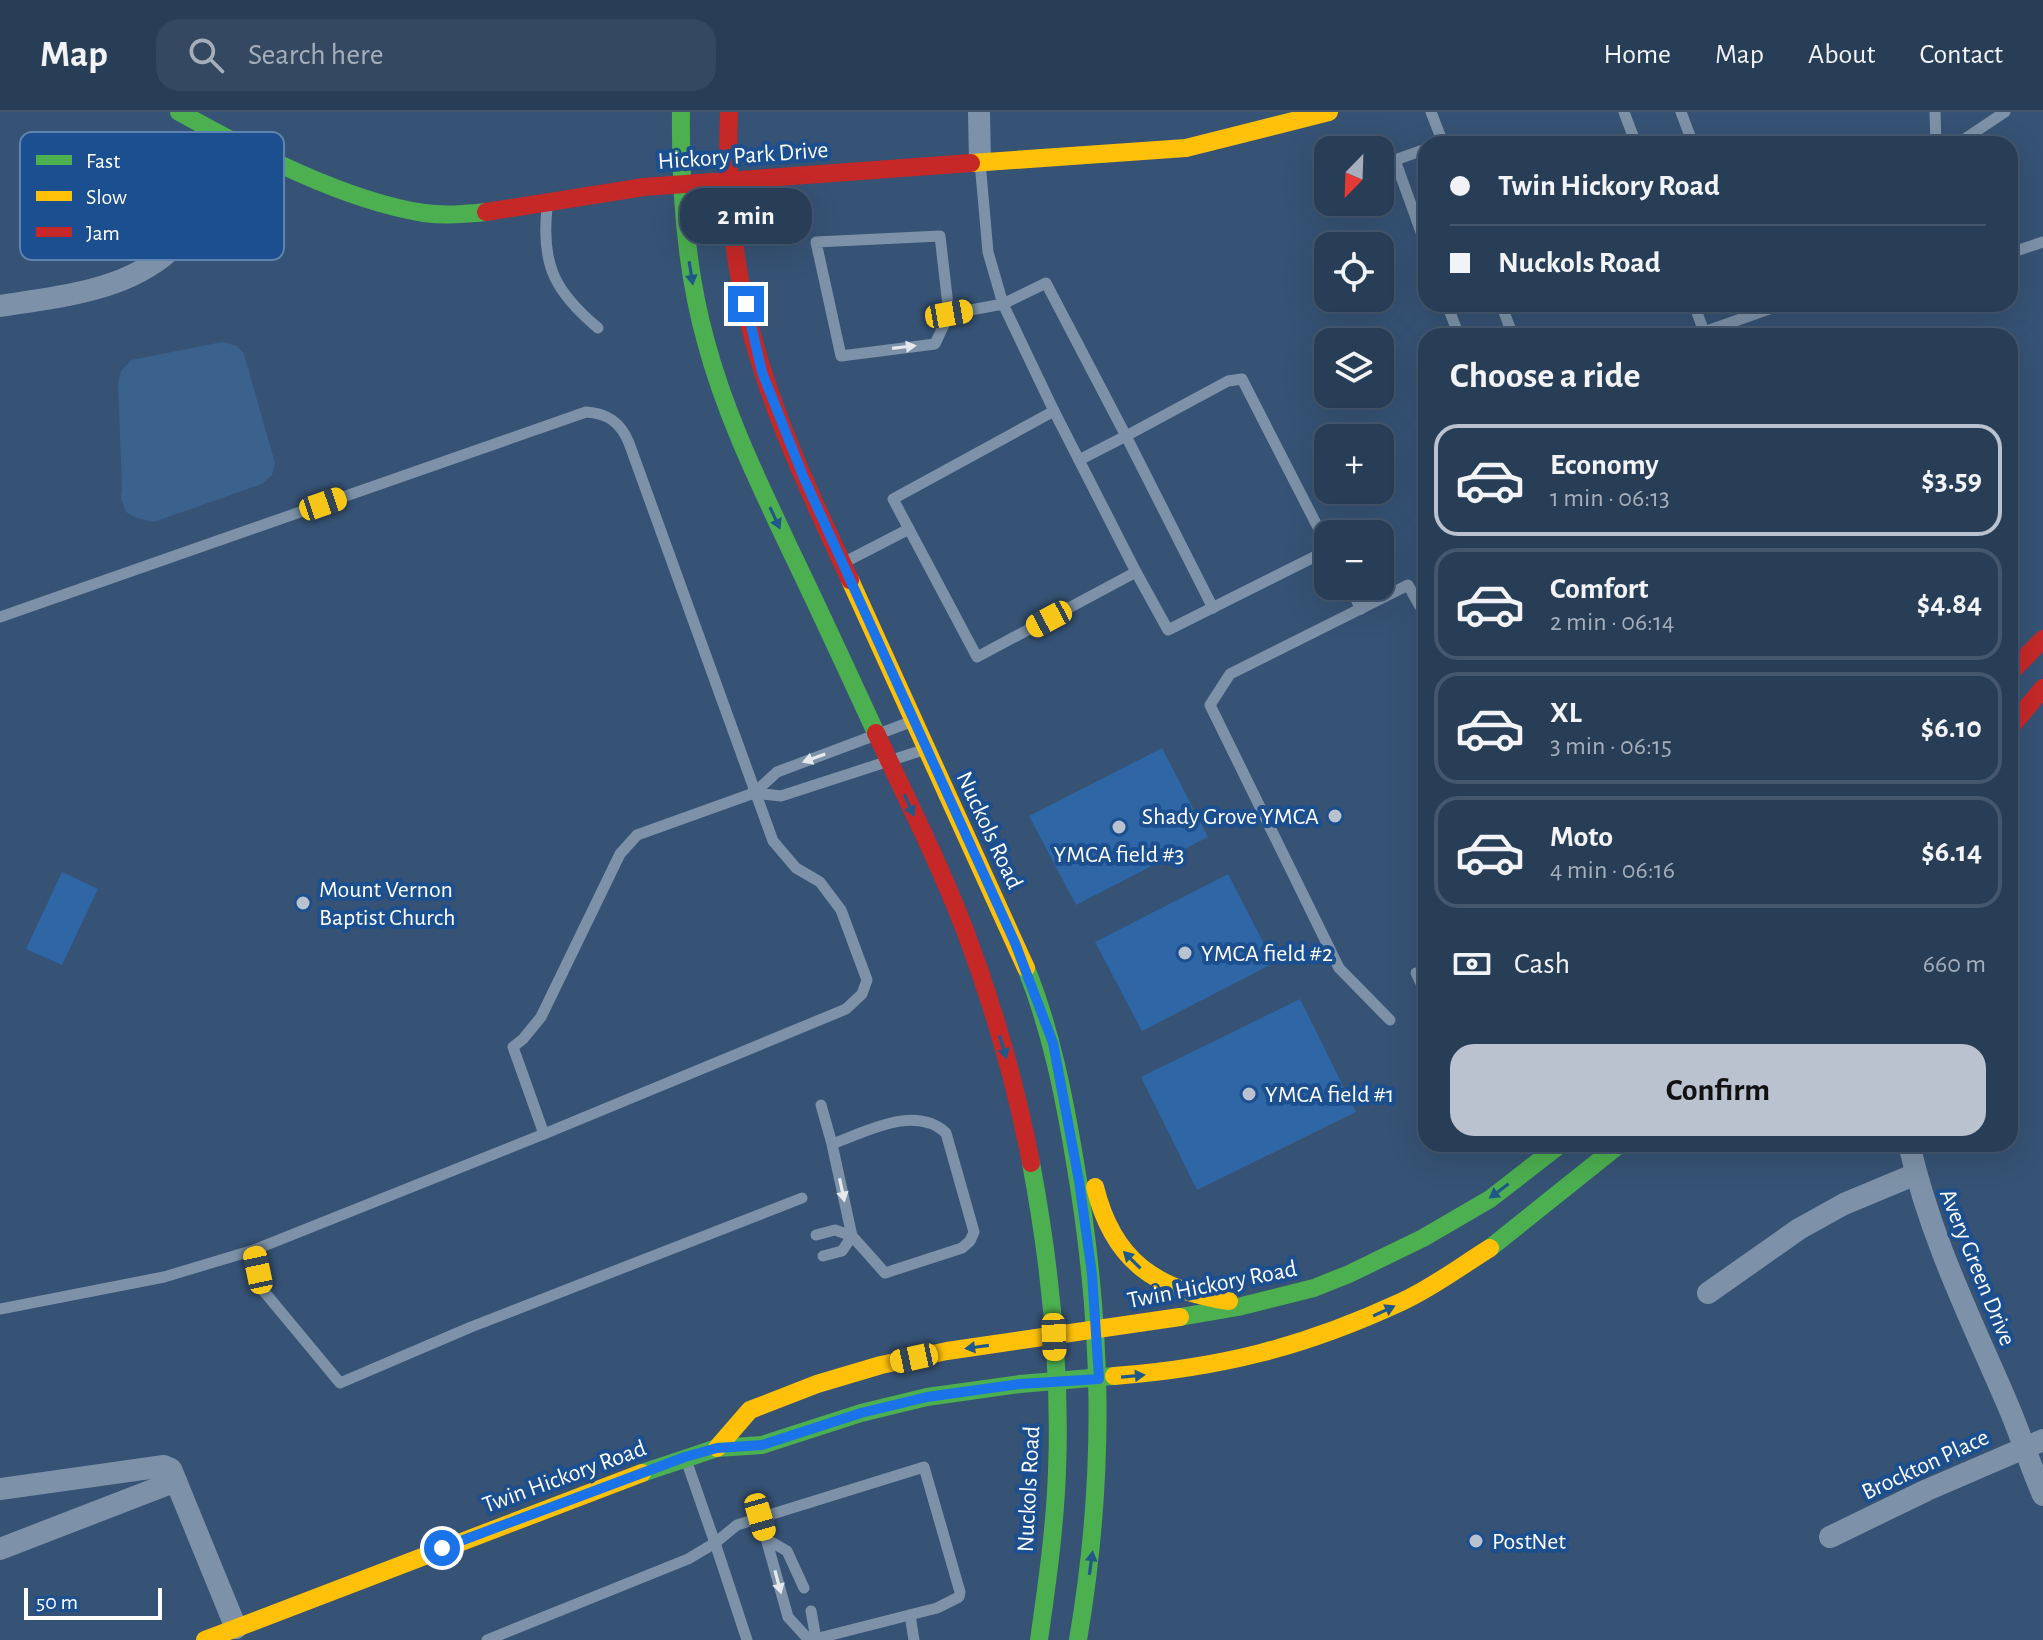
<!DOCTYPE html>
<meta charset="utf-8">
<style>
body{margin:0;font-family:"Alegreya Sans",sans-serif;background:#344961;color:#f1f3f6;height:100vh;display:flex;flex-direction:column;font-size:30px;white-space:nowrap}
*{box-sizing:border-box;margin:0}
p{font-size:26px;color:#a5aeba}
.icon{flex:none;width:44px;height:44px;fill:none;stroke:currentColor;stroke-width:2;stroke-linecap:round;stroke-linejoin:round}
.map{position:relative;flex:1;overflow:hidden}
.sheet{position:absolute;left:1418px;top:216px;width:600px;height:824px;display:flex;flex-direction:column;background:#283e57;border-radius:24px;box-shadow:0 8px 32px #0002,0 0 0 2px #44576d}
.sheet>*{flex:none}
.hud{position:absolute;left:1418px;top:24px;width:600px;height:176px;border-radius:24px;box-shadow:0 8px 32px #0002,0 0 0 2px #44576d;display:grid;align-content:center;height:176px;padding:0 32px;background:#283e57}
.needle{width:52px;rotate:203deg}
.controls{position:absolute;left:1314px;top:24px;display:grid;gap:16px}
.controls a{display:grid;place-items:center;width:80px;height:80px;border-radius:16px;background:#283e57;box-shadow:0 8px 32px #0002,0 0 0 2px #44576d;font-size:40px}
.scale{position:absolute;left:24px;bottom:20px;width:138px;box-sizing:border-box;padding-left:8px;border:4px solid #fff;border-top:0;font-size:22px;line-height:28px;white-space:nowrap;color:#fff;-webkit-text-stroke:6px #1b4f8f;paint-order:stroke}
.end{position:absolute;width:36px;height:36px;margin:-18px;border:10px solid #1a73e8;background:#fff;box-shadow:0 0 0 4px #fff}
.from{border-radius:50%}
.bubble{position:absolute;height:56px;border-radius:24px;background:#283e57;box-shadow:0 8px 32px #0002,0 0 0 2px #44576d;font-size:26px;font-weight:700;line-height:56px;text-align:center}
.car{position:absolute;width:24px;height:48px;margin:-24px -12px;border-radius:10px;box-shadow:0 0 6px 2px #0007;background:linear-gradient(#f5c518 24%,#345 0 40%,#f5c518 0 76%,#345 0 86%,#f5c518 0)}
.hud b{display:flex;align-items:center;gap:28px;height:76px;font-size:30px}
.hud b+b{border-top:2px solid #44576d}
.hud i{width:20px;height:20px;background:#f1f3f6}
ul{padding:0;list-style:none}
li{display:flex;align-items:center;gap:24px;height:112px;margin:0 16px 12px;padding:0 16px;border:4px solid #44576d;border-radius:24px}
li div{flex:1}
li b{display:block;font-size:30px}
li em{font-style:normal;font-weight:700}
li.selected{border-color:#b9c2ce}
li>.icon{width:72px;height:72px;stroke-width:1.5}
h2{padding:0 32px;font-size:36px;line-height:96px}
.pay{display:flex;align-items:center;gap:20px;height:88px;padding:0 32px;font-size:30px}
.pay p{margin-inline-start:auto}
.button{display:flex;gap:16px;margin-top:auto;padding:16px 32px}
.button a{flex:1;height:92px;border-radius:24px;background:#b9c2ce;color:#111;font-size:32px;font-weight:700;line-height:92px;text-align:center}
header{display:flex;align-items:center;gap:48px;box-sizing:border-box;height:112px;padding:0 40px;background:#283e57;border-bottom:2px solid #44576d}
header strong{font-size:38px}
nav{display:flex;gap:44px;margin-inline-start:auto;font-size:28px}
.search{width:560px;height:72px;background:#344961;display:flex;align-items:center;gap:20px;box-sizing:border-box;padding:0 28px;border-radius:24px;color:#a5aeba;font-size:30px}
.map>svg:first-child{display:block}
.green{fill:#2f66a5}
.water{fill:#3b618d}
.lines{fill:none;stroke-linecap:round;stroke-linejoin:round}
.lane{stroke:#7d92a8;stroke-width:11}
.street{stroke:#7d92a8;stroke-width:22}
.fast{stroke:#4caf50;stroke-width:18}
.slow{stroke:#ffc107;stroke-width:18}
.jam{stroke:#c62828;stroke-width:18}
.oneway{fill:#205989}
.oneway2{fill:#e5e9ee}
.route{stroke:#1a73e8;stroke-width:10}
.poi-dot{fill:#b9c2ce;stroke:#1b4f8f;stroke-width:3}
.labels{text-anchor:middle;stroke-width:8;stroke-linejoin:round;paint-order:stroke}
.street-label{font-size:24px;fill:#fff;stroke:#1b4f8f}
.poi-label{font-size:24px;fill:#fff;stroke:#1b4f8f;text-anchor:start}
.key{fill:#1b4f8f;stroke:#5f84b1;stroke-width:2}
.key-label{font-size:22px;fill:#fff}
</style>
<header>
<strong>Map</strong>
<div class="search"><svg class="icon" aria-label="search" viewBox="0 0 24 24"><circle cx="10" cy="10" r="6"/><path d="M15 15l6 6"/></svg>Search here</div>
<nav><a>Home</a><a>Map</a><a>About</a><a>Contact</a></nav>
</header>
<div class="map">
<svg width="2043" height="1528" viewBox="0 0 2043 1528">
<rect width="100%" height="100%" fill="#365274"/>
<g class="green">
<polygon points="1162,636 1208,725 1076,793 1029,704"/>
<polygon points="62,760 98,777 62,853 26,837"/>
<polygon points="1228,762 1274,851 1142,919 1095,830"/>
<polygon points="1300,887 1356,1000 1197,1078 1141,965"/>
</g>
<polygon class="water" points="222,230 237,234 244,242 275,351 272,363 262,372 154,410 134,405 126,400 121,387 122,376 118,271 121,259 131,248"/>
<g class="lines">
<g class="lane">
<polyline points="1431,0 1443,31 1440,32"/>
<polyline points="1624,0 1636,32"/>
<polyline points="1681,0 1693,32"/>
<polyline points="1935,0 1936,32"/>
<polyline points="1950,32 1963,28 2005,0"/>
<polyline points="1426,37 1395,48 1426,134"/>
<polyline points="980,50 988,140 1003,192 1046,171 1126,324 1228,269 1242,267 1328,435"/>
<path d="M547 96C541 153 555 180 598 216"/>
<polyline points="2010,141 2043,130"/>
<polyline points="1447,192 1459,224"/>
<polyline points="1501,192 1513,224"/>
<polyline points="1694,192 1704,220 1783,192"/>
<polyline points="1054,299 1136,460"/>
<polyline points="1079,348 1126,324 1213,496"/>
<polyline points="909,417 893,387 1054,299 1003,192 949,202 940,124 816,130 841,244 935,232 949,202"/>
<polyline points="843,451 909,417 977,545 1136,460 1168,518 1328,438"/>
<polyline points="1349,474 1361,497"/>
<path d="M0 505 586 300C608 301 621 311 629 331L773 729 796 756 820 770 841 798 867 868 862 882 846 897 544 1022"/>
<polyline points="754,681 781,684 926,637"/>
<polyline points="1416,861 1426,882"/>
<polyline points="1390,908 1339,856 1210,593 1230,562 1408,473 1426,505"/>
<path d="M821 993 832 1032C866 1020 915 992 946 1021L974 1120 970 1129 962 1136 885 1161 852 1124 832 1032"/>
<polyline points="802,1086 471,1215 340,1271 262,1177 254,1138 544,1022 513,935 523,927 541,905 620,742 637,723 754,681 777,660 913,609"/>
<polyline points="816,1123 835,1118 852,1124"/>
<polyline points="823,1144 842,1139 852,1124"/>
<polyline points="0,1197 164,1165 254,1138"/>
<polyline points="685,1345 715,1431 737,1413 924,1355 960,1480 959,1485 937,1496 811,1528"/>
<polyline points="760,1405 788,1505 809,1528"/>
<polyline points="766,1427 787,1439 804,1476"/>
<polyline points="811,1499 816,1527"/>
<polyline points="910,1503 914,1528"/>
<polyline points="487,1528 688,1447 715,1431 747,1528"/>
</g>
<g class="street">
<polyline points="979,0 980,50"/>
<path d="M0 194C68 183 144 178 189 118 209 92 221 60 235 31"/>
<path d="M1909 1032C1930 1125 1970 1205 2007 1291 2020 1321 2030 1353 2043 1383"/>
<polyline points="1708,1181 1799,1117 1844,1092 1916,1062"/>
<polyline points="0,1377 164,1354 171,1357 236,1516"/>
<polyline points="1830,1425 1927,1378 2043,1328"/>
<polyline points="0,1437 176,1369"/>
</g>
<g class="fast">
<path d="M179 0C249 39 345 89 424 101 445 104 466 102 486 100"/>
<path d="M681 0C680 77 685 155 706 230 725 301 757 367 788 433 818 495 847 558 876 621"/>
<path d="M1026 856C1051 918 1064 984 1075 1050 1103 1214 1106 1364 1078 1528"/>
<path d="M1031 1051C1050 1152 1061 1256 1057 1359 1055 1416 1047 1472 1039 1528"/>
<polyline points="1490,1136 1620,1032"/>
<polyline points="1180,1205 1238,1195 1314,1176 1349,1162 1423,1126 1490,1087 1561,1032"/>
<polyline points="642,1361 717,1336 762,1333 861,1301 927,1285 1020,1272 1114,1264"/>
</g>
<g class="slow">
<polyline points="971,51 1186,36 1329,0"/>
<polyline points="850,468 1026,856"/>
<path d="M1095 1075C1113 1149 1156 1178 1229 1189"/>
<path d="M1114 1264C1220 1256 1304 1235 1401 1190 1432 1176 1461 1154 1490 1136"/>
<polyline points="717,1336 750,1298 817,1272 881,1253 947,1239 1180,1205"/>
<polyline points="205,1528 642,1361"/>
</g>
<g class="jam">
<path d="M729 0C726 78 733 155 754 230 777 313 814 390 850 468"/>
<polyline points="486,100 644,75 971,51"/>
<polyline points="2010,561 2043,527"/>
<polyline points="2010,616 2043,576"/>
<path d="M876 621C907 687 940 753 966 821 994 896 1016 973 1031 1051"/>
</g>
</g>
<defs><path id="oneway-solid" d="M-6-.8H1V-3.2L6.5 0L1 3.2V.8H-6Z" transform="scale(2)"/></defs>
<g class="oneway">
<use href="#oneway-solid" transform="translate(691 161) rotate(81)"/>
<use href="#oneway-solid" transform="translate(775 406) rotate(65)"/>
<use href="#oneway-solid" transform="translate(909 693) rotate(66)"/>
<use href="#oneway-solid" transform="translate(1003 935) rotate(73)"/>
<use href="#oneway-solid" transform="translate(1499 1079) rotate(143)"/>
<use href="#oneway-solid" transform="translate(1132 1148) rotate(-135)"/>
<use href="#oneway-solid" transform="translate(1384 1199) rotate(-25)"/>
<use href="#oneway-solid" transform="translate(977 1235) rotate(172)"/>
<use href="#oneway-solid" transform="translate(1133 1264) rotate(-5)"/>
<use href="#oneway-solid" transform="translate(1091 1451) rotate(-82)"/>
</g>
<g class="oneway2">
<use href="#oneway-solid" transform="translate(904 235) rotate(-7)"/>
<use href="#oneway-solid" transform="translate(814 646) rotate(160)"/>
<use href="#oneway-solid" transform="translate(842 1078) rotate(78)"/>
<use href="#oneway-solid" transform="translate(778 1470) rotate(75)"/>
</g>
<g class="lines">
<polyline class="route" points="442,1436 685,1345 717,1336 762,1333 861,1301 927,1285 1020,1272 1099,1267 1092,1162 1079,1069 1053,931 1015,831 803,364 762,260 746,192"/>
</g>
<g class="poi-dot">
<circle cx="1335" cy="704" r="8"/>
<circle cx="1119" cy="715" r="8"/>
<circle cx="303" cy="791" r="8"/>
<circle cx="1185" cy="841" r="8"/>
<circle cx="1249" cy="982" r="8"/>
<circle cx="1476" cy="1429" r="8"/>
</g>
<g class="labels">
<g class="street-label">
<text transform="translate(743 43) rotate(-4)" y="8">Hickory Park Drive</text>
<text transform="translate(990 718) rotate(65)" y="8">Nuckols Road</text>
<text transform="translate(1978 1155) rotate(68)" y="8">Avery Green Drive</text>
<text transform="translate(1212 1172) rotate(-11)" y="8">Twin Hickory Road</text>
<text transform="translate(1925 1352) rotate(-25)" y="8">Brockton Place</text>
<text transform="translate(564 1364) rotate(-20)" y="8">Twin Hickory Road</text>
<text transform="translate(1028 1377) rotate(-87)" y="8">Nuckols Road</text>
</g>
<g class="poi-label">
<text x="1319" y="712" text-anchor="end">Shady Grove YMCA</text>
<text x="1119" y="750" text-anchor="middle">YMCA field #3</text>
<text x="319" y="785">Mount Vernon<tspan x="319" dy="28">Baptist Church</tspan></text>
<text x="1201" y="849">YMCA field #2</text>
<text x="1265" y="990">YMCA field #1</text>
<text x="1492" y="1437">PostNet</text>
</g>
</g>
<rect x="20" y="20" width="264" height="128" rx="12" class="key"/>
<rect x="36" y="43" width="36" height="10" fill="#4caf50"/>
<rect x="36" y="79" width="36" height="10" fill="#ffc107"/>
<rect x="36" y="115" width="36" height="10" fill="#c62828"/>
<g class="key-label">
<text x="86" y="56">Fast</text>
<text x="86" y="92">Slow</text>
<text x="86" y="128">Jam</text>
</g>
</svg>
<div class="controls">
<a><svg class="needle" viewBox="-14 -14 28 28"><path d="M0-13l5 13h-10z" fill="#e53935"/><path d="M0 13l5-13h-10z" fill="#a5aeba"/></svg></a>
<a><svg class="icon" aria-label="locate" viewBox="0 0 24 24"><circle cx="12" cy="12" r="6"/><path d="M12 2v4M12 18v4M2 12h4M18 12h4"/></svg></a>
<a><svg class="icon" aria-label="layers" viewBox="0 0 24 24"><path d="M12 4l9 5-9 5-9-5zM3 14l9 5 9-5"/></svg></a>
<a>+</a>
<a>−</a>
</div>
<div class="scale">50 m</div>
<i class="end from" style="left:442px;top:1436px"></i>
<i class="end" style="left:746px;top:192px"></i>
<div class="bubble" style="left:680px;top:76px;width:132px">2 min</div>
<i class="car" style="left:949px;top:202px;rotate:80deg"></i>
<i class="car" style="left:323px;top:392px;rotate:71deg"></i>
<i class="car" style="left:1049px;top:507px;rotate:242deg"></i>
<i class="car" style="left:258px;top:1158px;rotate:348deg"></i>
<i class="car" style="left:1054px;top:1225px;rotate:178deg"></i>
<i class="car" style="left:914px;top:1246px;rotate:258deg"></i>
<i class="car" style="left:760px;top:1405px;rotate:164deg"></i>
<div class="hud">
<b><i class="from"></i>Twin Hickory Road</b>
<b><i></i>Nuckols Road</b>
</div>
<section class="sheet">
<h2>Choose a ride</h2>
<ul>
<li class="selected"><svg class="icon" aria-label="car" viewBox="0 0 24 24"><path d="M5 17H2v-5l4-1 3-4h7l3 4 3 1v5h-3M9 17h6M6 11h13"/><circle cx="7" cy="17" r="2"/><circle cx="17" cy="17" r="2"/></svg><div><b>Economy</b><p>1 min · 06:13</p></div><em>$3.59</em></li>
<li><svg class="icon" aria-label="car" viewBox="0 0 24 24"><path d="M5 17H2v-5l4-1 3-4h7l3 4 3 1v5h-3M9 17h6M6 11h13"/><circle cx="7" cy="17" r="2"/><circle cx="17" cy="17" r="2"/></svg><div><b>Comfort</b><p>2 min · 06:14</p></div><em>$4.84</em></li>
<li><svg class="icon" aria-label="car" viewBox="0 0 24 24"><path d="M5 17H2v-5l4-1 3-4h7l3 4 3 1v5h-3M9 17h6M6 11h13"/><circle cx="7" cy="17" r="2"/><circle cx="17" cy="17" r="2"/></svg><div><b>XL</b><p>3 min · 06:15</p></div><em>$6.10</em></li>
<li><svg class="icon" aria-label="car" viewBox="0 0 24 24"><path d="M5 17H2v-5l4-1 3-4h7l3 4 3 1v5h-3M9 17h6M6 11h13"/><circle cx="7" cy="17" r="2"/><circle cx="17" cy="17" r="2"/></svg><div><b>Moto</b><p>4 min · 06:16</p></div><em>$6.14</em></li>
</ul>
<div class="pay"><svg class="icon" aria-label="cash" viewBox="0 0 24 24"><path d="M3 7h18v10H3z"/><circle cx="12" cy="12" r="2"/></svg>Cash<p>660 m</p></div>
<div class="button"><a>Confirm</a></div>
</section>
</div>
